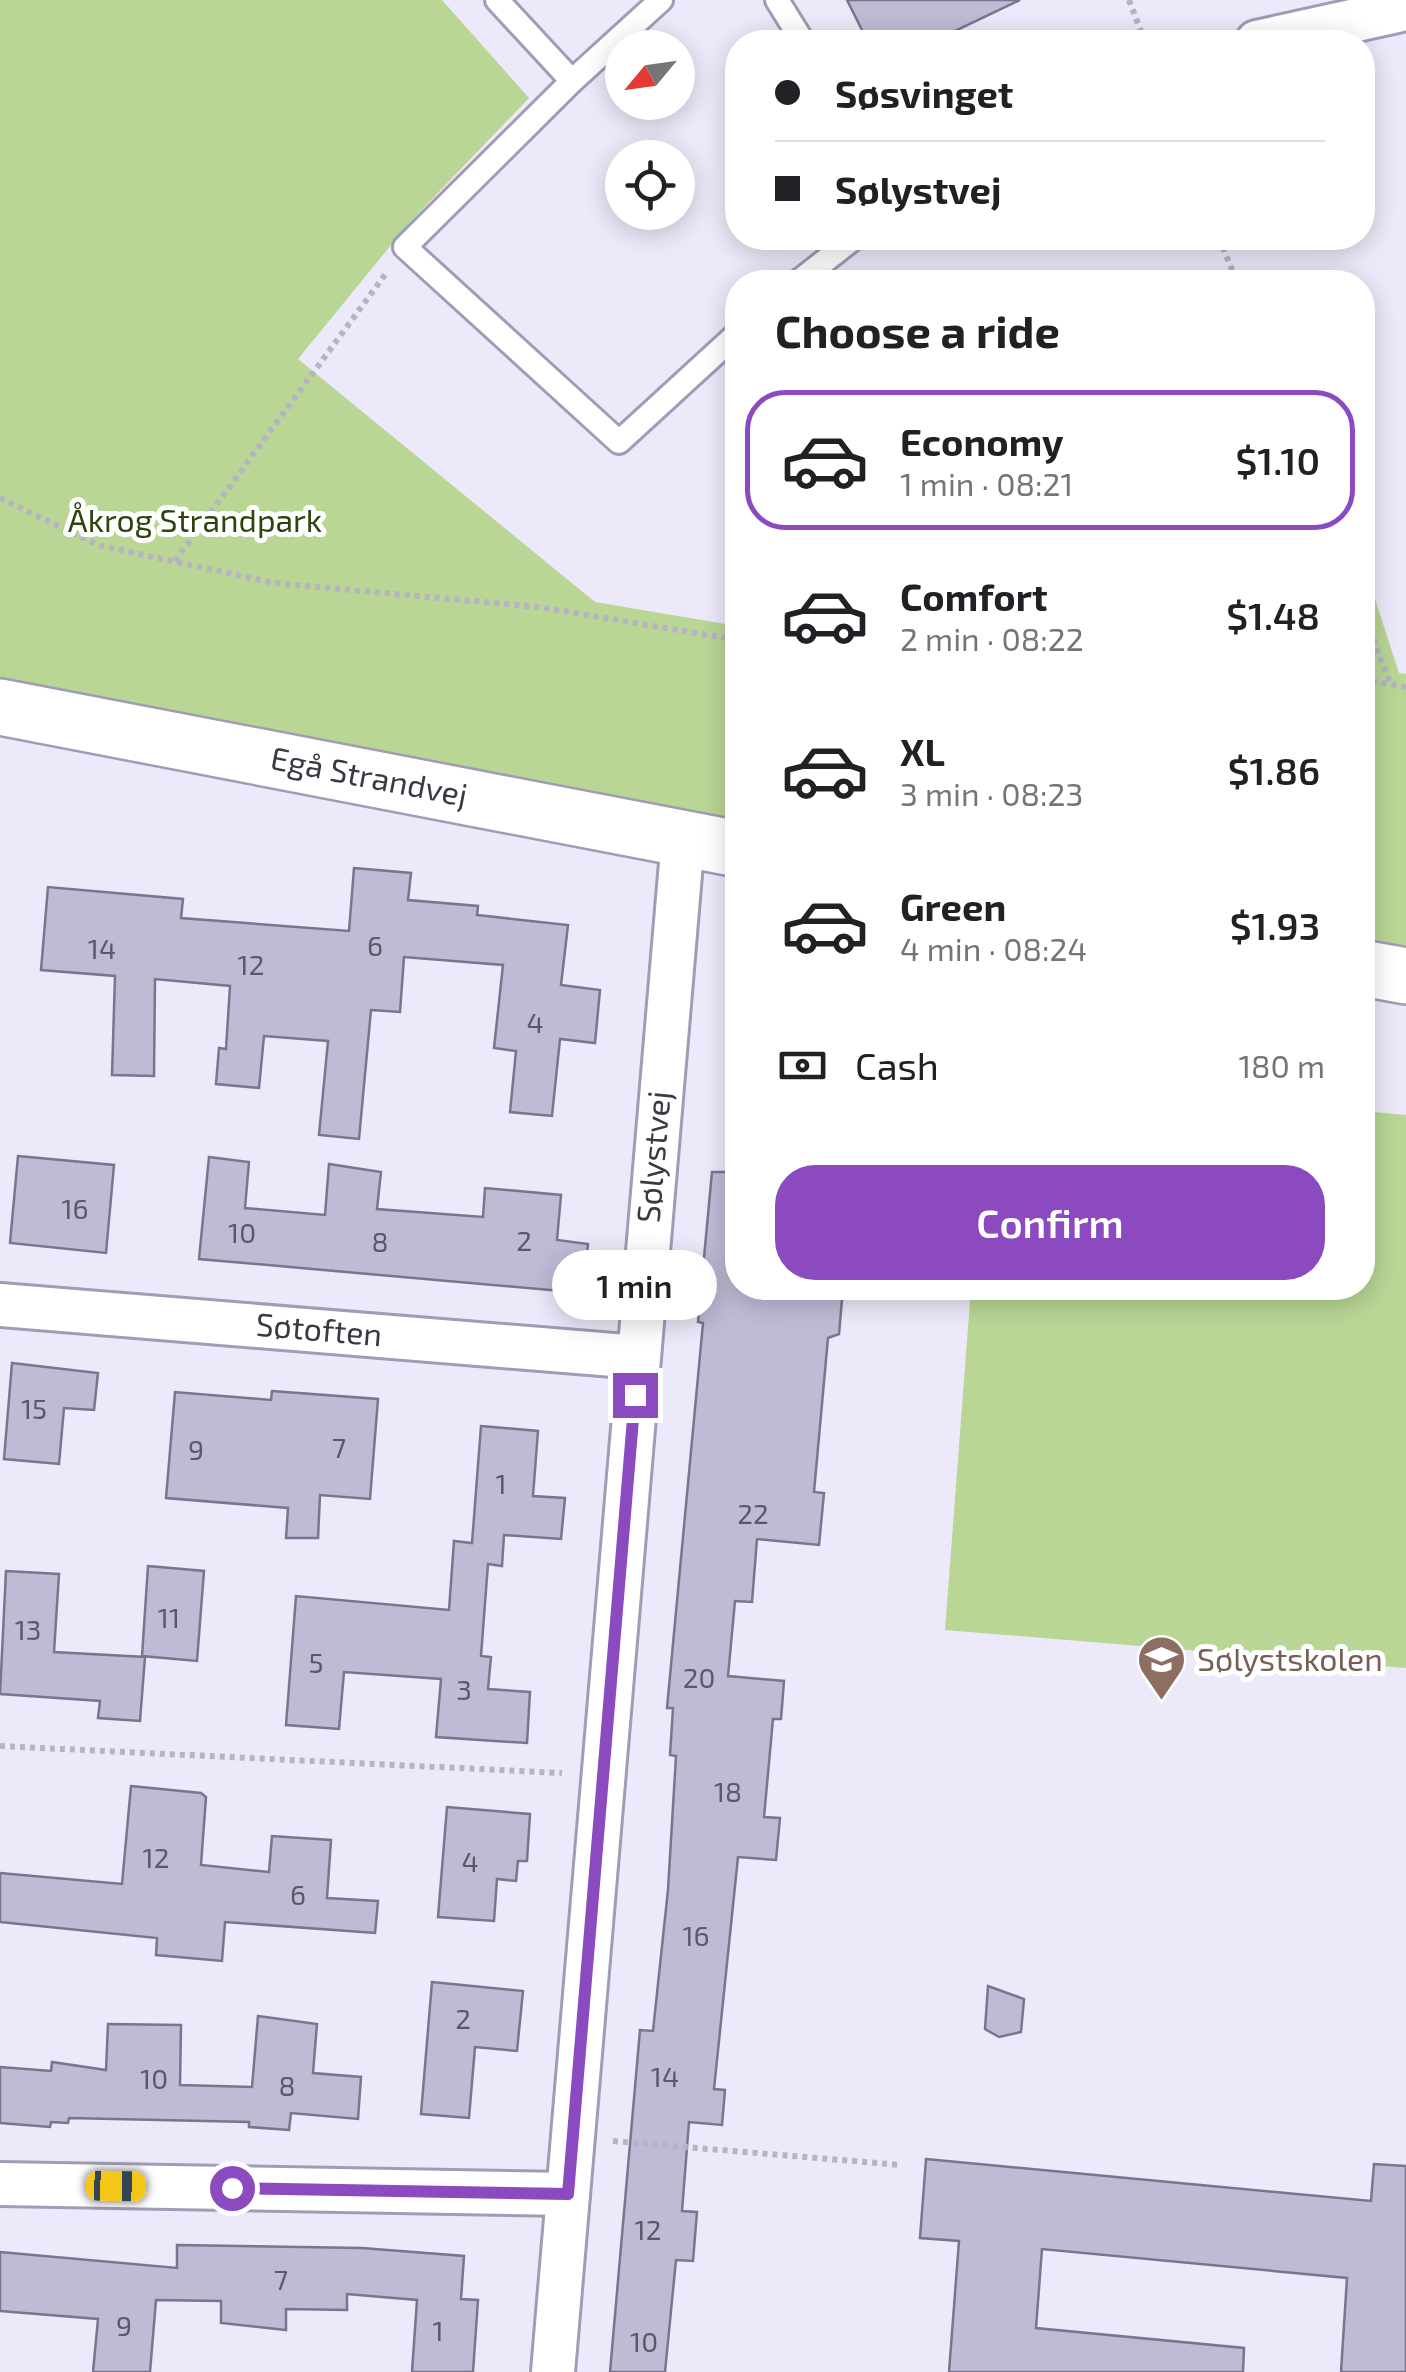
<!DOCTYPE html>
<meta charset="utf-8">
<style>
body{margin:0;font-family:"Exo 2",sans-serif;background:#f2f2f2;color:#202124;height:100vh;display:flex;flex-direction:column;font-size:38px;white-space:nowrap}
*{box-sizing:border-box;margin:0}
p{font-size:32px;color:#757577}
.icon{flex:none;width:55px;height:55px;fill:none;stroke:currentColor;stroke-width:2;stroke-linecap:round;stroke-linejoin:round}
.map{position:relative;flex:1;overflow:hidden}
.side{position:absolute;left:725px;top:270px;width:650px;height:1030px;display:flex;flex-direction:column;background:#fff;border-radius:40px;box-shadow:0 5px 25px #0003}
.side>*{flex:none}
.top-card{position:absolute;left:725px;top:30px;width:650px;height:220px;border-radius:40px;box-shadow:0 5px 25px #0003;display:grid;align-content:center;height:220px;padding:0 50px;background:#fff}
.needle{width:65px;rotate:241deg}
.controls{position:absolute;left:605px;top:30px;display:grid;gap:20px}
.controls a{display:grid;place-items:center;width:90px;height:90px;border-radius:50%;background:#fff;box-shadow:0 5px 25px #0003;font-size:50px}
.end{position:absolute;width:45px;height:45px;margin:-22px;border:12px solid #8b4abf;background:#fff;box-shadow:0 0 0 5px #fff}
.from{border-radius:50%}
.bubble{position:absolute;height:70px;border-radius:35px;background:#fff;box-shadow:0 5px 25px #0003;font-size:32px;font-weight:600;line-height:70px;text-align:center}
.car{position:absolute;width:30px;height:60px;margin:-30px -15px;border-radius:12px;box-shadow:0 0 8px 2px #0007;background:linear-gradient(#f5c518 24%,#345 0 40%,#f5c518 0 76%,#345 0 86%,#f5c518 0)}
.top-card b{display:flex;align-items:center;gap:35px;height:95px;font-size:38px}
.top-card b+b{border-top:2px solid #e0e0e0}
.top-card i{width:25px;height:25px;background:#202124}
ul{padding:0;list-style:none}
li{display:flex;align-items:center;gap:30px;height:140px;margin:0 20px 15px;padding:0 30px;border:5px solid transparent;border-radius:40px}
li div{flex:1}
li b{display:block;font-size:38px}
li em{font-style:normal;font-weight:600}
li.active{border-color:#8b4abf}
li>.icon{width:90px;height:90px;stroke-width:1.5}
h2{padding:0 50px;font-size:45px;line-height:120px}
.pay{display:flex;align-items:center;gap:25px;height:110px;padding:0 50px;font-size:38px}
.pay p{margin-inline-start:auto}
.action{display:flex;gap:20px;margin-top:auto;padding:20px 50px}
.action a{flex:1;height:115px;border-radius:40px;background:#8b4abf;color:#fff;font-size:40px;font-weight:600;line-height:115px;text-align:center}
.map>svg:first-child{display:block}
.green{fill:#b9d695}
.building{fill:#c0bad5;stroke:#7a748e;stroke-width:2.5}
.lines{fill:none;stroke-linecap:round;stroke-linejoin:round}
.service-casing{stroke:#a19bb6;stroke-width:28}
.minor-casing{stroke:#a19bb6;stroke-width:48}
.tertiary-casing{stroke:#a19bb6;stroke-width:60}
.path{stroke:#b6b3c2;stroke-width:6;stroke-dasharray:5 5;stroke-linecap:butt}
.service{stroke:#fff;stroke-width:22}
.minor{stroke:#fff;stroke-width:42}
.tertiary{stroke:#fff;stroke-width:55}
.route{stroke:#8b4abf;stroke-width:12}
.labels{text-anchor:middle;stroke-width:10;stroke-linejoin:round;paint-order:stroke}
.number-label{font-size:28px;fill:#5c5868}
.park-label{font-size:32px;fill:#2f430d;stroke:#fff}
.street-label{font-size:32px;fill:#3a3843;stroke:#fff}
.education-label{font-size:32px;fill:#785e54;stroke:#fff;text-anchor:start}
</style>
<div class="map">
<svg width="1406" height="2372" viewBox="0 0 1406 2372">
<rect width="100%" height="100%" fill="#ece9fa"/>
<g class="green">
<polygon points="0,0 442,0 529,98 409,223 298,359 595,602 737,626 737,823 0,680"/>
<polygon points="1362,559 1399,673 1406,674 1406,948 1363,941"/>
<polygon points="1363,1111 1406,1115 1406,1668 945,1630 971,1288 1362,1288"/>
</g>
<g class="building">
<polygon points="847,0 1020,0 932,42 868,42"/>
<polygon points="354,868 411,873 408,900 478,906 477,915 568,925 561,985 600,990 595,1043 560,1039 552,1116 510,1112 516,1051 494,1048 503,965 404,957 400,1012 371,1010 359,1139 319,1135 328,1041 264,1036 259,1088 216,1084 219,1048 226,1049 230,986 155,979 154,1076 112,1075 115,976 41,970 48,887 183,899 181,918 349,931"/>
<polygon points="18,1156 114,1165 106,1253 10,1243"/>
<polygon points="209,1157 249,1162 245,1208 325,1215 329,1164 381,1172 377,1209 483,1217 485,1188 561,1195 557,1240 588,1244 583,1293 199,1259"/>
<polygon points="712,1172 738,1172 738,1288 843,1288 839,1334 828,1338 814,1492 824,1493 819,1545 757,1539 752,1602 735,1601 728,1676 784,1681 781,1719 773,1719 764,1817 780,1818 776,1860 738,1857 714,2089 725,2090 722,2125 689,2122 682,2211 697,2212 693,2261 676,2260 665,2372 610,2372 640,2030 653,2031 668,1890 676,1756 670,1755 673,1708 667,1708 703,1323 698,1322"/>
<polygon points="12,1363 98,1373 94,1410 64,1408 59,1464 4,1459"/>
<polygon points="272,1391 378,1399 370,1499 320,1495 318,1538 286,1538 288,1508 166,1498 175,1392 271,1400"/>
<polygon points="481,1426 538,1431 533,1496 565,1498 561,1539 504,1535 502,1566 488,1564 481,1656 491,1657 488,1689 530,1692 527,1743 436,1737 441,1679 344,1672 339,1729 286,1725 296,1596 449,1610 454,1541 472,1543"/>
<polygon points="148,1566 204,1571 197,1661 142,1656"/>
<polygon points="6,1571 59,1574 54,1652 145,1657 140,1721 98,1718 100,1701 0,1694"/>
<polygon points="131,1786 201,1793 206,1797 201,1865 269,1872 272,1836 331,1840 327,1898 378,1901 375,1933 225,1922 222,1961 156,1955 157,1938 0,1922 0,1873 122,1884"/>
<polygon points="447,1807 530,1814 527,1861 518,1861 516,1881 497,1879 494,1921 438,1917"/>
<polygon points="432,1982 523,1991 517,2051 475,2047 469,2118 421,2114"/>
<polygon points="988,1986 1024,1999 1021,2032 999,2037 985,2029"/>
<polygon points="258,2016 317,2024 313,2073 361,2077 358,2119 291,2113 289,2130 249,2127 249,2122 69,2118 68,2123 51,2122 50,2127 0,2123 0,2067 51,2071 52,2062 106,2070 108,2024 181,2025 180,2085 252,2087"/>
<polygon points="926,2159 1371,2201 1374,2164 1406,2166 1406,2372 1341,2372 1347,2278 1042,2249 1036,2328 1244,2348 1243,2372 949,2372 959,2241 920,2238"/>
<polygon points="177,2245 362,2248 464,2256 461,2299 478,2300 473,2372 412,2372 417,2300 347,2294 347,2310 286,2309 286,2330 221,2323 221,2301 156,2300 150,2372 93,2372 98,2319 0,2311 0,2252 177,2268"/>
</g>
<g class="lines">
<defs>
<g id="service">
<polyline points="497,0 572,81"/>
<polyline points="661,0 572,81 405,247 619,442 738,333"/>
<polyline points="777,0 803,42"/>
<polyline points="798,282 854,238"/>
</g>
<g id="minor">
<polyline points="1257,42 1406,9"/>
<polyline points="0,1305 638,1357"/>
<polyline points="0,2184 568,2194"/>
<polyline points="553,2372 683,839"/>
</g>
<g id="tertiary">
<polyline points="0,707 738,849"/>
<polyline points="1362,968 1406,976"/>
</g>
</defs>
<use href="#service" class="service-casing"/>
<use href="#minor" class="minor-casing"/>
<use href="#tertiary" class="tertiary-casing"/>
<g class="path">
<polyline points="1129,0 1145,42"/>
<polyline points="1219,238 1237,282"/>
<polyline points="0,498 98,545 274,583 539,607 738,640"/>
<polyline points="175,561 387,272"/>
<polyline points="1362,611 1391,685"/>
<polyline points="1362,679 1406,687"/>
<polyline points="0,1746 562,1773"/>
<polyline points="613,2141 901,2165"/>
</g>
<use href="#service" class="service"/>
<use href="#minor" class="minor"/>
<use href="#tertiary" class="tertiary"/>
</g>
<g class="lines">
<polyline class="route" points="232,2188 568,2194 635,1395"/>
</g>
<defs>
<symbol id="school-pin" viewBox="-11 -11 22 30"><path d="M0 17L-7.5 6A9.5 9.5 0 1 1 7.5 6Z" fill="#8d6e63" stroke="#fff"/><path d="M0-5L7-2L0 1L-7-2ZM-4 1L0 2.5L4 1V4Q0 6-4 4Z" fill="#fff"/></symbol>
</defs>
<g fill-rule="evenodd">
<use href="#school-pin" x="1134" y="1632" width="55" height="75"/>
</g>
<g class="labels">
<g class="number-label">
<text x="375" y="956">6</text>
<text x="102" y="959">14</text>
<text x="251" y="975">12</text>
<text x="535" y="1033">4</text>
<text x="75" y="1219">16</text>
<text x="242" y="1243">10</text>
<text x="524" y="1251">2</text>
<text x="380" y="1252">8</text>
<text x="34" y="1419">15</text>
<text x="339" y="1458">7</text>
<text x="196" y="1460">9</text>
<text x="501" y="1494">1</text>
<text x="753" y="1524">22</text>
<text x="169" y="1628">11</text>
<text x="28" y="1640">13</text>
<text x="316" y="1673">5</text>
<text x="699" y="1688">20</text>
<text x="464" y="1700">3</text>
<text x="728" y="1802">18</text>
<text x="156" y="1868">12</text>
<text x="470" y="1872">4</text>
<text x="298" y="1905">6</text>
<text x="696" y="1946">16</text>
<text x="463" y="2029">2</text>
<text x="665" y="2087">14</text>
<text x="154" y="2089">10</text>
<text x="287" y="2096">8</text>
<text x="648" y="2240">12</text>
<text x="281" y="2290">7</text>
<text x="124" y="2336">9</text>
<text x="438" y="2341">1</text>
<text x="644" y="2352">10</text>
</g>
<g class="park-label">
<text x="195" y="532">Åkrog Strandpark</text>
</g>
<g class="street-label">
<text transform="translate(369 777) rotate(11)" y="11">Egå Strandvej</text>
<text transform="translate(654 1157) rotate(-85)" y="11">Sølystvej</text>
<text transform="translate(319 1330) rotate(5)" y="11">Søtoften</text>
</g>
<g class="education-label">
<text x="1197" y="1671">Sølystskolen</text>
</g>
</g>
</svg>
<div class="controls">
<a><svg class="needle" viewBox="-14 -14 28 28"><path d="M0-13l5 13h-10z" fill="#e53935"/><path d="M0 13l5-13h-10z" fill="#757577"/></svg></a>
<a><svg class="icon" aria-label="locate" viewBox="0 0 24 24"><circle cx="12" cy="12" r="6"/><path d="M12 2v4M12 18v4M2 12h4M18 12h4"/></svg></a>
</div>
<i class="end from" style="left:232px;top:2188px"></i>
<i class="end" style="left:635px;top:1395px"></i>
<div class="bubble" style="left:552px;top:1250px;width:165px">1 min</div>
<i class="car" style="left:116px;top:2186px;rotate:91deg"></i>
<div class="top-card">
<b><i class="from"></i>Søsvinget</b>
<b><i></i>Sølystvej</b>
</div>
<section class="side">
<h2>Choose a ride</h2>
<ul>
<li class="active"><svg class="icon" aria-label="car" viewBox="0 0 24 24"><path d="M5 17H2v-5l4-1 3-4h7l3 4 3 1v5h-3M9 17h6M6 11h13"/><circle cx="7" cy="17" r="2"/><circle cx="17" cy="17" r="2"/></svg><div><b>Economy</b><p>1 min · 08:21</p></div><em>$1.10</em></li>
<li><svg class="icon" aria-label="car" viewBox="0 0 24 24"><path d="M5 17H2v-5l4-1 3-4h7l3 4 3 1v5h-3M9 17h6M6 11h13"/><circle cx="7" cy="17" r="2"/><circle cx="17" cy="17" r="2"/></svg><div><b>Comfort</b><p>2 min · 08:22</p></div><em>$1.48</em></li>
<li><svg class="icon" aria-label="car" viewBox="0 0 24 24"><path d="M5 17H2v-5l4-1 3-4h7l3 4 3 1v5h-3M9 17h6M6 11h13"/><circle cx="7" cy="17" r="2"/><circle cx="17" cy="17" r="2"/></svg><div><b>XL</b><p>3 min · 08:23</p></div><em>$1.86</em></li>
<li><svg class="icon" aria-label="car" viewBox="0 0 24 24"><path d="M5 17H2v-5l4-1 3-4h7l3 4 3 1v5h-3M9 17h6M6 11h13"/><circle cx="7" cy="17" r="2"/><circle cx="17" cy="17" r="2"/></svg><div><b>Green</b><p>4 min · 08:24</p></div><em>$1.93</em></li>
</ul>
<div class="pay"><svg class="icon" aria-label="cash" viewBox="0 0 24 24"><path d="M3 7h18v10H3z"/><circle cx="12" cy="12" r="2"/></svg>Cash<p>180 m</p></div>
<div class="action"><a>Confirm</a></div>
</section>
</div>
